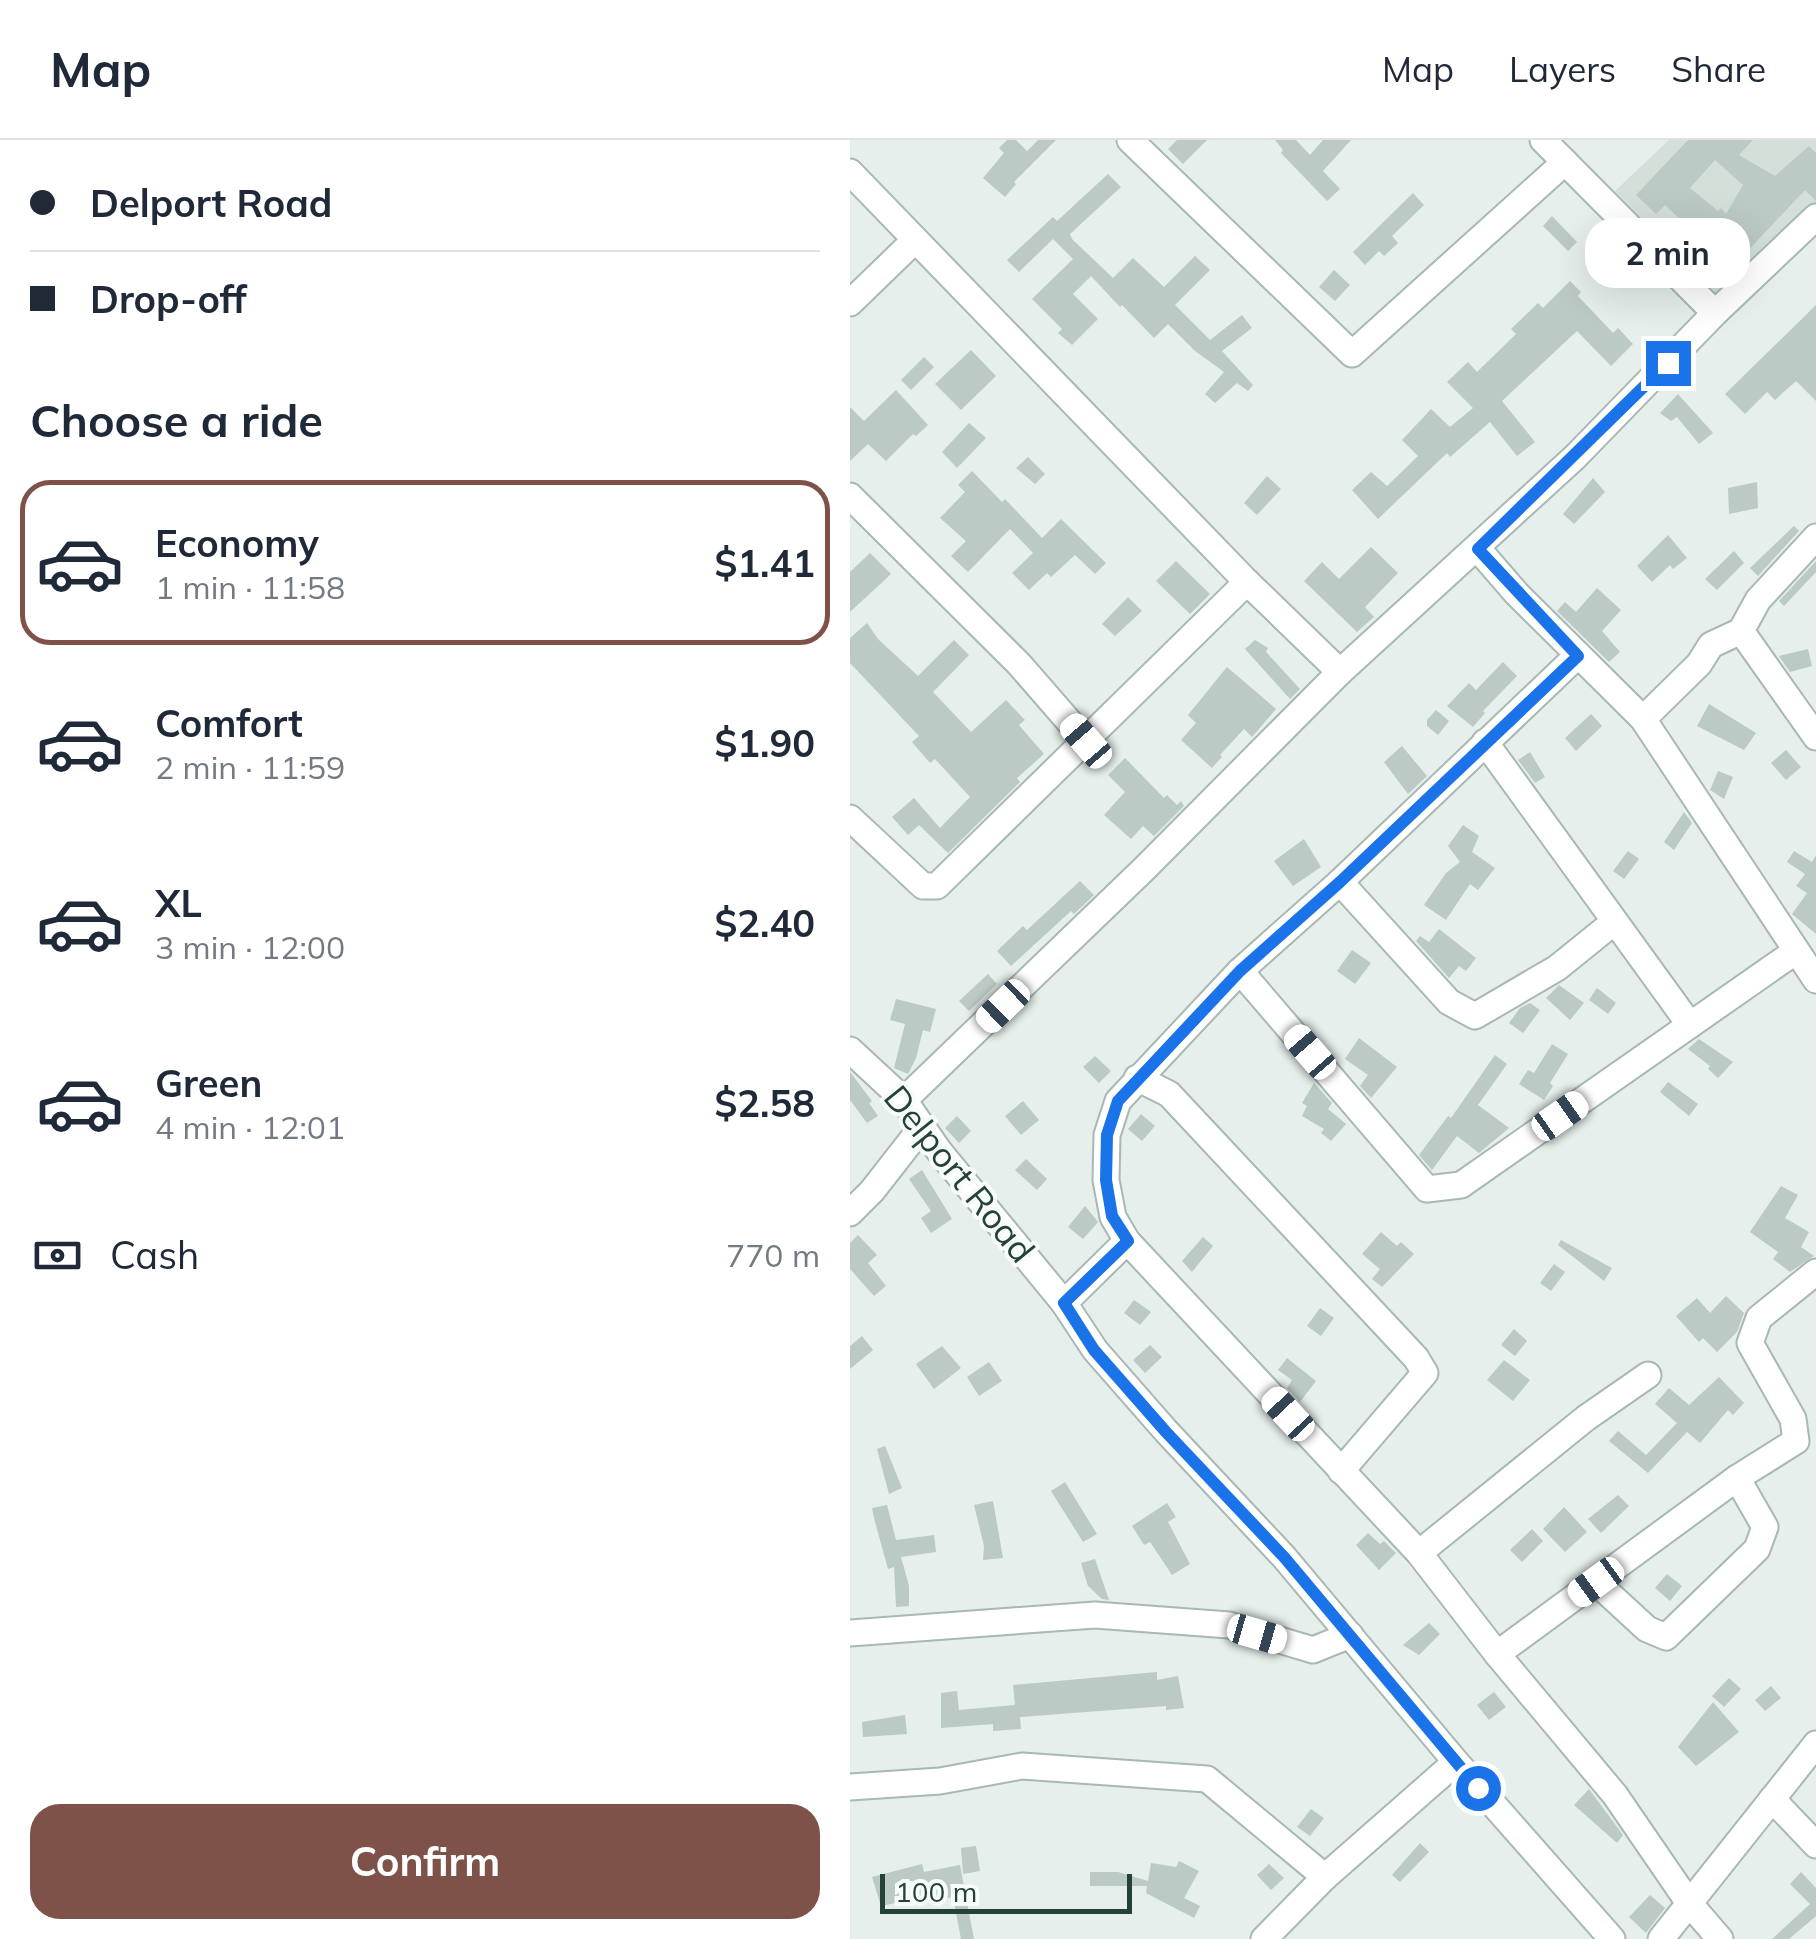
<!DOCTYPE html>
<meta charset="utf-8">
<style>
body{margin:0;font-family:Mulish,sans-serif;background:#f6f6f7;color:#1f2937;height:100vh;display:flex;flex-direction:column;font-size:38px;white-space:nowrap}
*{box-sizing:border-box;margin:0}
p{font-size:32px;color:#747a83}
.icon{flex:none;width:55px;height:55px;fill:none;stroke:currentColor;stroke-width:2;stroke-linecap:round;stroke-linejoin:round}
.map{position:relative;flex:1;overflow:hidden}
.details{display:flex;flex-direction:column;background:#fff;width:850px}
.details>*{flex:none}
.banner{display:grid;align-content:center;height:220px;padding:0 30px;background:#fff}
.scale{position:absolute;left:30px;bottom:25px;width:252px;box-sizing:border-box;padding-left:10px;border:5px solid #24423a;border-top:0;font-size:28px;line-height:35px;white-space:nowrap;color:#24423a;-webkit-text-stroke:8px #f7fbf9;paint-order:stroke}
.end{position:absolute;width:45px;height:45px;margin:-22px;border:12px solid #1a73e8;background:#fff;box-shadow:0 0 0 5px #fff}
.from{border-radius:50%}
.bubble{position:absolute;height:70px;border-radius:30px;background:#fff;box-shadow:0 10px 40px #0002;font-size:32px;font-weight:700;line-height:70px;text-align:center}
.car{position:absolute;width:30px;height:60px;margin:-30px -15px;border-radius:12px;box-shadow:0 0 8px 2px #0007;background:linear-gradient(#fff 24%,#345 0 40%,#fff 0 76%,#345 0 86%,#fff 0)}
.banner b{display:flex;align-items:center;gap:35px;height:95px;font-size:38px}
.banner b+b{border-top:2px solid #e0e1e3}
.banner i{width:25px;height:25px;background:#1f2937}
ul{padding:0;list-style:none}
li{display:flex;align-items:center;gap:30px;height:165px;margin:0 20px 15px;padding:0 10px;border:5px solid transparent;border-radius:30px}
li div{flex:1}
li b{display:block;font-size:38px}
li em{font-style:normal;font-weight:700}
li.active{border-color:#7f5249}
li>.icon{width:90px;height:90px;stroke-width:1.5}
h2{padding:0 30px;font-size:45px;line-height:120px}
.pay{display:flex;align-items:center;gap:25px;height:110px;padding:0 30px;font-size:38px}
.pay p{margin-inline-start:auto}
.cta{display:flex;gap:20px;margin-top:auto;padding:20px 30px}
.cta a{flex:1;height:115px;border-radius:30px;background:#7f5249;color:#fff;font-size:40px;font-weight:700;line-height:115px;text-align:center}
header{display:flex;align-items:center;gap:60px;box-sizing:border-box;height:140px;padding:0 50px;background:#fff;border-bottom:2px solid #e0e1e3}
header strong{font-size:48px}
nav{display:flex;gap:55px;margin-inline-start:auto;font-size:35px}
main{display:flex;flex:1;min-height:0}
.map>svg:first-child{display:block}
.built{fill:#d4dfda}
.building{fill:#bbcac4;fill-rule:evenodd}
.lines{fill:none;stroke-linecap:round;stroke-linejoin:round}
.minor-casing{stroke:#a8b8b2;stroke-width:29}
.minor{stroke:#fff;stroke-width:25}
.route{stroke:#1a73e8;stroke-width:12}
.labels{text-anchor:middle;stroke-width:8;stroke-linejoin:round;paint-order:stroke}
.street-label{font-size:35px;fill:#24423a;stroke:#f7fbf9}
</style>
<header>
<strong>Map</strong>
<nav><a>Map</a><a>Layers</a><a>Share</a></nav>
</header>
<main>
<section class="details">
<div class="banner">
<b><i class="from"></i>Delport Road</b>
<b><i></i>Drop-off</b>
</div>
<h2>Choose a ride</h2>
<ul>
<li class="active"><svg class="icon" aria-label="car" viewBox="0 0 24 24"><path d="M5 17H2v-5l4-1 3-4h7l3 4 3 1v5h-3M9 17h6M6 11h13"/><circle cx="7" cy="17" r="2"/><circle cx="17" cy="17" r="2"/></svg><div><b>Economy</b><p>1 min · 11:58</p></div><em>$1.41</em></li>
<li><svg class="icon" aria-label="car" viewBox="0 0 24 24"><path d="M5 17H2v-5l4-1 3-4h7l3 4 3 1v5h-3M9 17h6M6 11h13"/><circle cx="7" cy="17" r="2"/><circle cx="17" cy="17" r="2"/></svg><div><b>Comfort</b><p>2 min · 11:59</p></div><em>$1.90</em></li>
<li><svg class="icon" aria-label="car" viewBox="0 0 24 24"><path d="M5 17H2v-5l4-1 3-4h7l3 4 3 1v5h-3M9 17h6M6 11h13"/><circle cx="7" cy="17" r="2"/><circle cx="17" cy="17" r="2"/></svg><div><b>XL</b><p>3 min · 12:00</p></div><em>$2.40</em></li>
<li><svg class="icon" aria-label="car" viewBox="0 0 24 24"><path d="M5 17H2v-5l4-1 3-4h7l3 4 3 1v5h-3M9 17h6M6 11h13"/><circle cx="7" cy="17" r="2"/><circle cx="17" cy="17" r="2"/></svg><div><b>Green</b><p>4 min · 12:01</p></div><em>$2.58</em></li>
</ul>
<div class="pay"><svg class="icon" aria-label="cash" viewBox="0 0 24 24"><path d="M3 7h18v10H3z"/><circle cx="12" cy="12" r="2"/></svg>Cash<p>770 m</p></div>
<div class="cta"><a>Confirm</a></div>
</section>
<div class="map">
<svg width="966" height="1799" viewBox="0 0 966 1799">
<rect width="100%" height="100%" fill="#e6efeb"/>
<polygon class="built" points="819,0 966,0 966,69 871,158 765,51"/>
<g class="building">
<polygon points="157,0 166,0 177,11 188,0 206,0 164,42 166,44 155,57 133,38 154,13 149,8"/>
<polygon points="327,0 357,0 333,24 318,9"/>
<polygon points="425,0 446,0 460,15 473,0 501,0 473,31 490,49 477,61 431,13 433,10"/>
<path d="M838 0H903L889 15 925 36 959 6 966 13V61L955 50 876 134 839 101 829 88 834 83 815 65 806 74 786 55ZM865 20 893 45 876 74 871 68 868 71 840 48Z"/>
<polygon points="258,34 271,47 220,94 222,99 263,138 283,118 314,147 345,116 360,130 325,165 360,200 392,175 402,188 372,211 403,245 398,251 387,243 365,263 355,254 374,232 345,211 318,184 304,198 272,165 270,167 241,136 223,154 248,179 222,205 208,193 212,189 182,159 223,119 203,99 169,132 157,120 203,77 207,81"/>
<polygon points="563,53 574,65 542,96 548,103 534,116 529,111 515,125 503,112"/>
<polygon points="702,76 727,102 718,111 693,86"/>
<polygon points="484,130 500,145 485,161 469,147"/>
<polygon points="720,141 731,152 728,156 763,193 768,188 783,204 761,226 727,191 652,261 685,302 667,316 640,282 600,317 597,313 528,379 502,350 521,332 537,346 568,316 552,300 581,269 600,287 623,268 597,242 618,222 627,232 666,194 661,189 688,163 693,168"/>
<polygon points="966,165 966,261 946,241 925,260 917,252 895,274 875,254"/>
<polygon points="121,210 146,236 111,270 85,244"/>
<polygon points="74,217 84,227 61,250 51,240"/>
<polygon points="46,250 78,285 66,296 63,294 36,321 18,304 0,321 0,267 14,281"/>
<polygon points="828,254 863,293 849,304 827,277 821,281 810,273"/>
<polygon points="119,283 136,298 107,328 92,312"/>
<polygon points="178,317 195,334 185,344 166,328"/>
<polygon points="122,331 152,362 155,359 192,398 211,379 256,423 245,434 225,415 201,437 197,433 179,450 162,433 183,413 160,389 118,432 101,416 116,401 90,378 115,352 108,345"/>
<polygon points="417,336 431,349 407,375 394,363"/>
<polygon points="743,338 755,352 724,384 713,374"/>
<polygon points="907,342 908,368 879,374 878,348"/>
<polygon points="944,386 949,391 908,436 900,428"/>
<polygon points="818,395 837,418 823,429 820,425 802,442 787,426"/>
<polygon points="521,407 548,433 515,467 524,477 507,492 454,441 472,422 489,439"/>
<polygon points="884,411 894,423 867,450 855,439"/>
<polygon points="20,413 41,434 0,472 0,432"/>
<polygon points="326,421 360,454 340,474 306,441"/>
<polygon points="966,421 966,432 934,466 929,461"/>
<polygon points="747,448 771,470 752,491 770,512 759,522 707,471 715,462 726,472"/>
<polygon points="278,457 292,471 265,496 252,484"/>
<polygon points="17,483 28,499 68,536 104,500 119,515 83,552 121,592 156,560 175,580 169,585 194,614 167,638 170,642 98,713 69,685 58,695 42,677 64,658 90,688 120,657 85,619 80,623 62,602 69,596 0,523 0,498"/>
<polygon points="405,500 418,508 416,512 450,549 440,559 395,509"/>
<polygon points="958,509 962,526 940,532 929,516"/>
<polygon points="653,522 667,536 633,571 635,573 623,587 597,566 619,543 626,550"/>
<polygon points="377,527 426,569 402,597 394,589 370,615 372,617 362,628 331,600 346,583 338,575"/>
<polygon points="859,564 906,593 894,610 847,586"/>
<polygon points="586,570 599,581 588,595 577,586 577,580"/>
<polygon points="741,574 752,586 726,611 715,598"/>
<polygon points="552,606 577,636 558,654 534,622"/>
<polygon points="936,610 951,627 936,640 921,623"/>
<polygon points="680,612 695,637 685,643 668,620"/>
<polygon points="275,618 314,658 317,655 327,665 331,661 334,666 304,696 293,686 281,699 254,675 275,652 258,635"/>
<polygon points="868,631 883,637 874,659 860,650"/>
<polygon points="834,672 842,683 824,710 814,702"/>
<polygon points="613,685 629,696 622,712 645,728 628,750 620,744 596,780 574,765 596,733 610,722 598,706"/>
<polygon points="454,699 471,727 443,746 424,721"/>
<polygon points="778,711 789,719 774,739 763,731"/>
<polygon points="944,711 962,722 966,715 966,794 942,774 957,753 946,746 955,734 937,722"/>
<polygon points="230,741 244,755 224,774 221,771 161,826 147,811 173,786 177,790"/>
<polygon points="589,789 626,818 616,831 609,826 599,838 566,801 570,796 579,802"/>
<polygon points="502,810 521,823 505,844 487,831"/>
<polygon points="138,834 147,844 119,871 109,861"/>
<polygon points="709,845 734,863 720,880 696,858"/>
<polygon points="747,848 766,863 758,874 739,860"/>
<polygon points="46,859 86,869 80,892 73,890 66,918 58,934 44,928 55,884 40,880"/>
<polygon points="680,863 690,870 673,893 659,883 670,868"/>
<polygon points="509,898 547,927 521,958 510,946 518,935 495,919"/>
<polygon points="849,899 883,922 868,938 858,929 860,926 838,909"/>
<polygon points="702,904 718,914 700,943 703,946 694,960 669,944 678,930 684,933"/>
<polygon points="645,915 657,924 628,965 659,988 629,1013 607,996 582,1030 569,1015 598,976 601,978"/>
<polygon points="245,916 261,931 249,943 233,927"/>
<polygon points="0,932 22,961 19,963 28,976 17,983 0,960"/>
<polygon points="818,942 848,964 839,976 810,952"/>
<polygon points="464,943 482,963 478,969 496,984 481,1001 471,993 474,989 452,976 457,966 452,963"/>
<polygon points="173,961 189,980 171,995 155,976"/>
<polygon points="291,974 305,986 292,1001 278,989"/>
<polygon points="107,976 121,991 109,1003 95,988"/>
<polygon points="176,1019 197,1039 187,1050 165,1030"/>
<polygon points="72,1030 102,1079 81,1093 71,1078 81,1071 59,1039"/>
<polygon points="931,1046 948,1055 935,1078 959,1092 951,1107 964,1116 940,1132 923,1119 928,1112 900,1092"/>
<polygon points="235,1066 248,1082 233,1099 218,1087"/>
<polygon points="531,1092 547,1106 551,1102 564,1114 532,1147 522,1139 530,1129 512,1114"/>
<polygon points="8,1095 27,1115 18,1123 36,1146 24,1156 0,1129 0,1103"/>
<polygon points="353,1097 363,1106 342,1132 332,1121"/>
<polygon points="711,1100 762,1128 754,1141 708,1105"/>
<polygon points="704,1124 715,1132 701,1151 690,1143"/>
<polygon points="876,1156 894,1173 887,1192 867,1212 853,1198 849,1202 826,1176 847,1158 860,1173"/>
<polygon points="284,1160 301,1172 290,1185 274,1173"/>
<polygon points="470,1168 484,1178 471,1196 457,1186"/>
<polygon points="664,1189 677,1201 665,1216 651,1205"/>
<polygon points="12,1196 23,1210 0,1229 0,1206"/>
<polygon points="300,1205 312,1217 295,1233 283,1220"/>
<polygon points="92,1206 111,1228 84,1249 66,1224"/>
<polygon points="437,1218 466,1241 450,1262 437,1248 442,1240 428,1230"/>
<polygon points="654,1220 680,1240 663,1261 637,1240"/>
<polygon points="139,1222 152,1241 129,1256 117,1237"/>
<polygon points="869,1237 894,1263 883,1275 878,1270 850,1303 837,1292 798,1333 759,1301 768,1291 796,1315 827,1283 805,1264 819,1248 839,1265"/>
<polygon points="35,1306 52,1348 39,1354 27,1309"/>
<polygon points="215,1342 247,1394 233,1402 201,1351"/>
<polygon points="768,1355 779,1366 751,1393 738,1379"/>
<polygon points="143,1361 153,1418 133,1420 134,1406 124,1365"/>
<polygon points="317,1363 326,1377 318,1382 340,1424 322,1435 300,1402 294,1405 282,1386"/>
<polygon points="37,1365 46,1400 84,1395 86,1412 51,1417 59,1446 59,1466 46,1467 44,1427 38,1429 25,1382 22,1368"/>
<polygon points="714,1367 737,1392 715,1412 693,1389"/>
<polygon points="682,1389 693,1401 672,1422 660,1410"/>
<polygon points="518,1393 530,1404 534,1401 546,1413 529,1430 506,1405"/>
<polygon points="245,1419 259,1460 252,1459 238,1446 231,1423"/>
<polygon points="817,1434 832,1446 820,1461 805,1448"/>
<polygon points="579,1483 590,1494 569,1515 553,1505"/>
<polygon points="307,1532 307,1540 328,1536 334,1568 316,1570 316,1566 170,1577 171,1589 143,1591 143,1584 91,1588 91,1553 107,1551 109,1570 165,1565 163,1545"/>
<polygon points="879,1538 891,1549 874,1567 862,1556"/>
<polygon points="921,1546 931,1558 915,1571 905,1560"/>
<polygon points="644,1552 656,1567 639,1580 627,1565"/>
<polygon points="863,1562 889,1592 846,1626 828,1607"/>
<polygon points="55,1575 57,1594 13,1597 12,1582"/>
<polygon points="739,1649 773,1695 767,1703 724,1665"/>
<polygon points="461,1669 474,1678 460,1696 447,1687"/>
<polygon points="570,1703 579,1712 550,1742 542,1735"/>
<polygon points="126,1706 130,1731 113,1734 111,1708"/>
<polygon points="329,1721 349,1731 334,1758 350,1766 344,1778 296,1753 297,1746 240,1746 240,1732 268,1732 298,1741 301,1723 326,1727"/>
<polygon points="72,1724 74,1732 110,1725 124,1799 111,1799 103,1757 70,1763 70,1758 31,1766 22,1737"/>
<polygon points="419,1724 434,1738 421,1750 407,1735"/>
<polygon points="951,1732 966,1748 966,1776 939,1799 922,1799 960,1764 940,1744"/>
<polygon points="800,1755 815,1768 796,1793 779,1777"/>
</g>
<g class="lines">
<defs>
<g id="minor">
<polyline points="280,0 502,214 715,22"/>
<polyline points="693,0 865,173"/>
<polyline points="0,32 397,442 490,532"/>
<polyline points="0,163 65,100"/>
<polyline points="0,356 169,524 236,601"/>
<polyline points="628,409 667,454 793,579 966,840"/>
<polyline points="891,491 966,597"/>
<polyline points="728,515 490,742 390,831 268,961 257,995 256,1040 263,1077 277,1101 569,1413 647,1514 765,1655 839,1763 870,1799"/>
<polyline points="793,579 849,524 861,505 891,491 908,460 966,397"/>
<polyline points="635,602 840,885"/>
<polyline points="0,678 73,746 87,746 397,442"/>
<polyline points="490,742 599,862 625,876 707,828 764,782"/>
<polyline points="390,831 577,1049 611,1045 946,811"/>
<polyline points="0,910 54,960 89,1011 214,1163 245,1210 316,1291 434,1417 606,1622 762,1799"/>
<polyline points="287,938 319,954 566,1218 575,1233 491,1331"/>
<polyline points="54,960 293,730 490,532 725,317 865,173 966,77"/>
<polyline points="0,1073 22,1051 72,987"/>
<polyline points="214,1163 277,1101"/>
<polyline points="569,1413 736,1278 798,1235"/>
<polyline points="746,1442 797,1489 816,1497 907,1409 915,1387 887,1338"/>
<polyline points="0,1493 245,1475 379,1485 463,1510 500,1495"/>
<polyline points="647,1514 887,1338 946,1301 943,1279 900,1203 909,1178 966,1132"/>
<polyline points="0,1647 90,1641 172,1626 357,1639 475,1737"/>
<polyline points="922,1659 966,1705"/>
<polyline points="414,1799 475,1737 606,1622"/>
<polyline points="811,1799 966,1604"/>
</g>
</defs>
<use href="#minor" class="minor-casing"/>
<use href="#minor" class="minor"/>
</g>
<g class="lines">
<polyline class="route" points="628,1648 434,1417 316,1292 244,1210 214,1163 278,1101 262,1076 256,1040 257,995 268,961 390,831 490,742 728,516 628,409 818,223"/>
</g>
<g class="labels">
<g class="street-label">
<text transform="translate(109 1034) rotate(51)" y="12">Delport Road</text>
</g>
</g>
</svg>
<div class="scale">100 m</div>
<i class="end from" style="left:628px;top:1648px"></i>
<i class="end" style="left:818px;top:223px"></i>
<div class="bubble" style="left:735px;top:78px;width:165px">2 min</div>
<i class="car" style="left:236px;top:601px;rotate:319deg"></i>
<i class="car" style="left:153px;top:866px;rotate:226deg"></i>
<i class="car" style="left:460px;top:912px;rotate:319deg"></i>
<i class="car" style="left:710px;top:976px;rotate:55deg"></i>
<i class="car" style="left:438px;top:1274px;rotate:317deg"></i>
<i class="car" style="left:746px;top:1442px;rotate:234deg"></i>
<i class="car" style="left:407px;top:1494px;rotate:106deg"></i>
</div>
</main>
